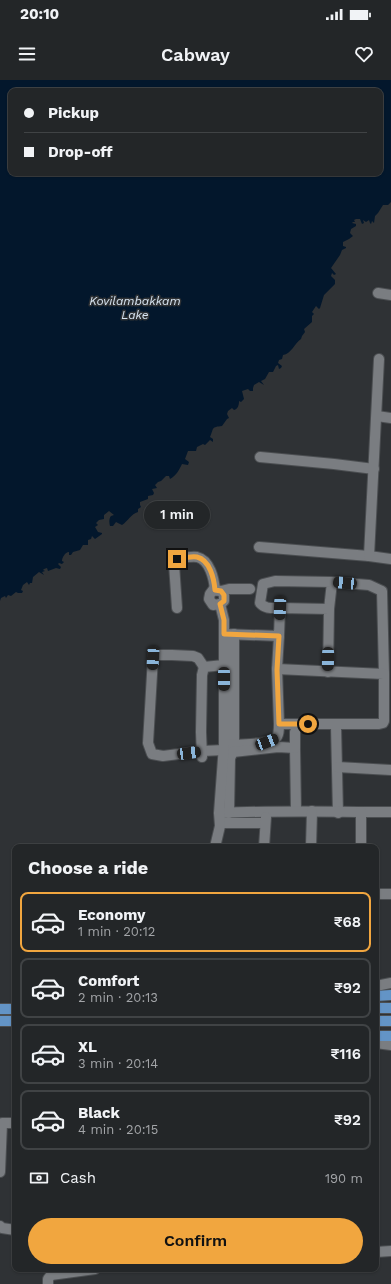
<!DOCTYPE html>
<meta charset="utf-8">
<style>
body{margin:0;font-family:"Work Sans",sans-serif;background:#2f3234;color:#f1f3f6;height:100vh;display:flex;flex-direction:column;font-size:15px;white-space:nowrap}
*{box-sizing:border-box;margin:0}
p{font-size:13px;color:#a3a5a8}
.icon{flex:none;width:22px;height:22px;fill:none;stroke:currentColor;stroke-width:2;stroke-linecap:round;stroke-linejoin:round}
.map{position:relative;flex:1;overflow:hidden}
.drawer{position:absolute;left:12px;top:764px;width:367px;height:428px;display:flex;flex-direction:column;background:#232628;border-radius:8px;box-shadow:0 1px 3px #0004,0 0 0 1px #404345}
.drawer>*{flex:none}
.hud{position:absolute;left:8px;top:8px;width:375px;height:88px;border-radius:8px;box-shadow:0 1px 3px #0004,0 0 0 1px #404345;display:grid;align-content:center;height:88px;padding:0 16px;background:#232628}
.end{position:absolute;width:18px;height:18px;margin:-9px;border:5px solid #f1a63f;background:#111;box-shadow:0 0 0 2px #111}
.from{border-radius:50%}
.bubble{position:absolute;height:28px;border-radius:14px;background:#232628;box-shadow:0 1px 3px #0004,0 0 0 1px #404345;font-size:13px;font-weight:600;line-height:28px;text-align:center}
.car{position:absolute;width:12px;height:24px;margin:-12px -6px;border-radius:5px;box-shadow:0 0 3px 1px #0007;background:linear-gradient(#222 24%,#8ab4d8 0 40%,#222 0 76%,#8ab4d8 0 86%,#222 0)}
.hud b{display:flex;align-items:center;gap:14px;height:38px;font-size:15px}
.hud b+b{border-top:1px solid #404345}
.hud i{width:10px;height:10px;background:#f1f3f6}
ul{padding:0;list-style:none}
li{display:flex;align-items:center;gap:12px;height:60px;margin:0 8px 6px;padding:0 8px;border:2px solid #404345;border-radius:8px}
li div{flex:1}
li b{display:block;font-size:15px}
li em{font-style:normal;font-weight:600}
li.selected{border-color:#f1a63f}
li>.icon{width:36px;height:36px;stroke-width:1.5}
h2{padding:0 16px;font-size:18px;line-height:48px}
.pay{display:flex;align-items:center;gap:10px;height:44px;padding:0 16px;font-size:15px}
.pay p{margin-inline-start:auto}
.cta{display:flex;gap:8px;margin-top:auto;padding:8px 16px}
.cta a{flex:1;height:46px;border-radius:24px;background:#f1a63f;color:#111;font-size:16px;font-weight:600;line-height:46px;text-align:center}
.status{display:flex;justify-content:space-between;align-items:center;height:28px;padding:0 20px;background:#232628;direction:ltr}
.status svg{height:11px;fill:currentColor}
header{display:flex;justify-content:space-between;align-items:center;height:52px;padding:0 16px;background:#232628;font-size:18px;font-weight:600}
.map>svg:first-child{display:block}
.water{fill:#03172c;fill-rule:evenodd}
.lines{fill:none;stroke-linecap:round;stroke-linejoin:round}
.minor-casing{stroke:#4b4e51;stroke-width:12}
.major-casing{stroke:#4b4e51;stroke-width:12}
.minor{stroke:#7a7d81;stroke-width:10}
.major{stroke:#6394c6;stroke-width:10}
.route{stroke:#f1a63f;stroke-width:5}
.labels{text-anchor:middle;stroke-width:3;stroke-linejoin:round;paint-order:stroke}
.water-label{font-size:12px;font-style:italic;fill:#d6e3f0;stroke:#2f3235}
</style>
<div class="status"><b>20:10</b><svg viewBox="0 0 49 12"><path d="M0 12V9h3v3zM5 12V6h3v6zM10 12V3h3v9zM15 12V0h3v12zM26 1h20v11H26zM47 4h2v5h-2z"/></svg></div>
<header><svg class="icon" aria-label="menu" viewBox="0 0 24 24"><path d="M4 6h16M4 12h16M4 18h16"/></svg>Cabway<svg class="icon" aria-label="heart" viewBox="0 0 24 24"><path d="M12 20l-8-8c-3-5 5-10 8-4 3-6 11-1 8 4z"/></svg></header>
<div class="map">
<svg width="391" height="1204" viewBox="0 0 391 1204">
<rect width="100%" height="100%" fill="#2f3235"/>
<path class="water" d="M0 0H391V122L388 125H383L378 133 375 136 374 143 372 141 371 144 370 143 369 140 366 142 363 140 364 143 362 144 360 139H356L354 140 355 142H353L352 143 356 144V146L351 149 350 153 353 156 349 159 343 162V166L346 167V168L342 170 340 175 331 188 336 194 334 195 332 193 331 196 335 200V204L324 215 320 228 319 229 316 226 312 232 314 234 312 236V242L304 249 305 252 302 256 301 259C295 263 291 274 283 275L282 279 279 280 278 283 282 286 281 288 279 289 278 285 276 286 273 292H269L265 299 261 301 264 305 259 302 254 305 253 308V311H250L248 309 242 311 244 319 241 322 239 321C239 325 238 329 234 330L232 328 228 331 227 334 229 338 227 339 222 346C211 347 214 348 210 357L213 359V362L210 360 205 365 203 364 197 367 196 371H188L185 379 189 382 188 385 182 384C179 390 177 395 170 399L169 396H166L161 401 158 402 155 405 157 408 152 409 154 413 153 415 148 416V419L140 422V425L141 427 138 429V432C131 434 128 441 122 445L116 442 113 446H110C109 443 109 438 111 436L114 435 109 431 104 435V439L99 440 96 443 98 445 95 447 98 452 102 453V454L95 459 92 456 91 459 88 460V465H83L80 470 73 472 71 475H69V472C65 472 62 478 62 481L64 482 62 484 59 483 58 484 61 487 60 489 56 488 48 491 47 488 44 489 43 490 45 491 42 492 44 495 39 492 33 497 32 503H30L29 505 27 502 23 505 21 510 23 511 22 513H18L16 512 11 516 8 515 6 518 5 516 1 518 0 521ZM11 11H380V93H11Z"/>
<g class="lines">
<defs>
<g id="minor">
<polyline points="378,213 391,215"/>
<polyline points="377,336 391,338"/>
<polyline points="260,377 334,384 374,389"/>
<polyline points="259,467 369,476 391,479"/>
<polyline points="369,476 379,279"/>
<polyline points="332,502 369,505 382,511 384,594"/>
<polyline points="221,511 224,515 224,521 220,524 213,525 209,519 210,514 213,510 221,511 229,509 250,509"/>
<path d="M177 528 174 484 177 479C183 478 191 476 197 477 210 480 214 499 215 510"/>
<path d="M280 528C272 528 265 529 260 523L263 504 275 501 332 502 329 529"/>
<polyline points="224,554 279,556 280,528 329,529 328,592"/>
<polyline points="234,554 234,665"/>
<polyline points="279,556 277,589 279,644"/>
<polyline points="204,587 198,578 193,576 172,575 156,575 153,577 148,663 152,674 163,676 202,671 224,670"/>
<polyline points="336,646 338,733"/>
<path d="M224 665C235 665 268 664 275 659 279 656 279 649 279 644H379L383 643 384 641V594L277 589"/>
<polyline points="295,668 296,731"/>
<polyline points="202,677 201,652 202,595 204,587 224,585"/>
<polyline points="337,687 391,690"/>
<path d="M223 733C279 730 335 732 391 732"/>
<polyline points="229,733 230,678 233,672 278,667 295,668 295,652 297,647 305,647"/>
<polyline points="220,743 265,743"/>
<polyline points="215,767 220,746 219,733 224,665 224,540 220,524"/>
<polyline points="264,767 266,737"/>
<polyline points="311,767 312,731"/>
<polyline points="361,767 361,732"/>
<polyline points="376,814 391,814"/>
<polyline points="376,906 391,903"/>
<polyline points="376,963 391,965"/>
<polyline points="0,1092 2,1043 15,1043"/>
<polyline points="0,1146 2,1148 15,1150"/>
<polyline points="376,1172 391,1171"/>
<polyline points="48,1204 48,1199 51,1195 95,1189"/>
</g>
<g id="major">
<polyline points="376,916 391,915"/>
<polyline points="376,928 391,928"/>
<polyline points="0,929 15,929"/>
<polyline points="0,941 15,941"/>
<polyline points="376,941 391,941"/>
<polyline points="376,956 391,956"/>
</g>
</defs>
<use href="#minor" class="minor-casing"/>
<use href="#major" class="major-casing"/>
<use href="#minor" class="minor"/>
<use href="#major" class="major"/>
</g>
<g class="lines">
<path class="route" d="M177 479C183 478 191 476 197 477 210 480 214 499 215 510L221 511 224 515V521L220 524 224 540V554L279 556 277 590 279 644H308"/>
</g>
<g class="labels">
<g class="water-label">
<text x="135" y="225">Kovilambakkam<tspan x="135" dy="14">Lake</tspan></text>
</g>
</g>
</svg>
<i class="end from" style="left:308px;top:644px"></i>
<i class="end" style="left:177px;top:479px"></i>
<div class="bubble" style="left:144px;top:421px;width:66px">1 min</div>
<i class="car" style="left:345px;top:503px;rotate:275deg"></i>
<i class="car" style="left:280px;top:528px;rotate:182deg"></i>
<i class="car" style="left:153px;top:578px;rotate:183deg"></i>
<i class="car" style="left:328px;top:579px;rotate:181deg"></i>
<i class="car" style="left:224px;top:599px;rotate:180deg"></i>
<i class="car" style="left:267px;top:662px;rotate:69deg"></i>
<i class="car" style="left:189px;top:673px;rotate:83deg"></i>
<div class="hud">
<b><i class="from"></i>Pickup</b>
<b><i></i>Drop-off</b>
</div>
<section class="drawer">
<h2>Choose a ride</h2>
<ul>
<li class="selected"><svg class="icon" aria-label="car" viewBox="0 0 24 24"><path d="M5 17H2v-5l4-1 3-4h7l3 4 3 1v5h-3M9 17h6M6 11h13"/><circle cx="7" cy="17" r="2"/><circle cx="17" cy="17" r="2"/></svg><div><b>Economy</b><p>1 min · 20:12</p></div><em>₹68</em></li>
<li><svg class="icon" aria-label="car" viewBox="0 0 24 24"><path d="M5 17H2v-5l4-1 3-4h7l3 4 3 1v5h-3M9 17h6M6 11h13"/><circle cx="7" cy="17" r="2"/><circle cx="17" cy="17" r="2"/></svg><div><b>Comfort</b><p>2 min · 20:13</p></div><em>₹92</em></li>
<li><svg class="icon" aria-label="car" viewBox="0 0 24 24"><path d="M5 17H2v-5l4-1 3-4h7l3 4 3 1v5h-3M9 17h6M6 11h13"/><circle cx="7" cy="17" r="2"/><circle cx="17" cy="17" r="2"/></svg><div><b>XL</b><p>3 min · 20:14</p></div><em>₹116</em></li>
<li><svg class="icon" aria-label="car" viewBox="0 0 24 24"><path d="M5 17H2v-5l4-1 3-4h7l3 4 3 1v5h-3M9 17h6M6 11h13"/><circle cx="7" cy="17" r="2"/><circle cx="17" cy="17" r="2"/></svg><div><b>Black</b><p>4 min · 20:15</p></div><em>₹92</em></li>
</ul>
<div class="pay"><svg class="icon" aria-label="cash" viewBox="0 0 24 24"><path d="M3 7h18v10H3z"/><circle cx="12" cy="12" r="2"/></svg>Cash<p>190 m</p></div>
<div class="cta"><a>Confirm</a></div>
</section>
</div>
